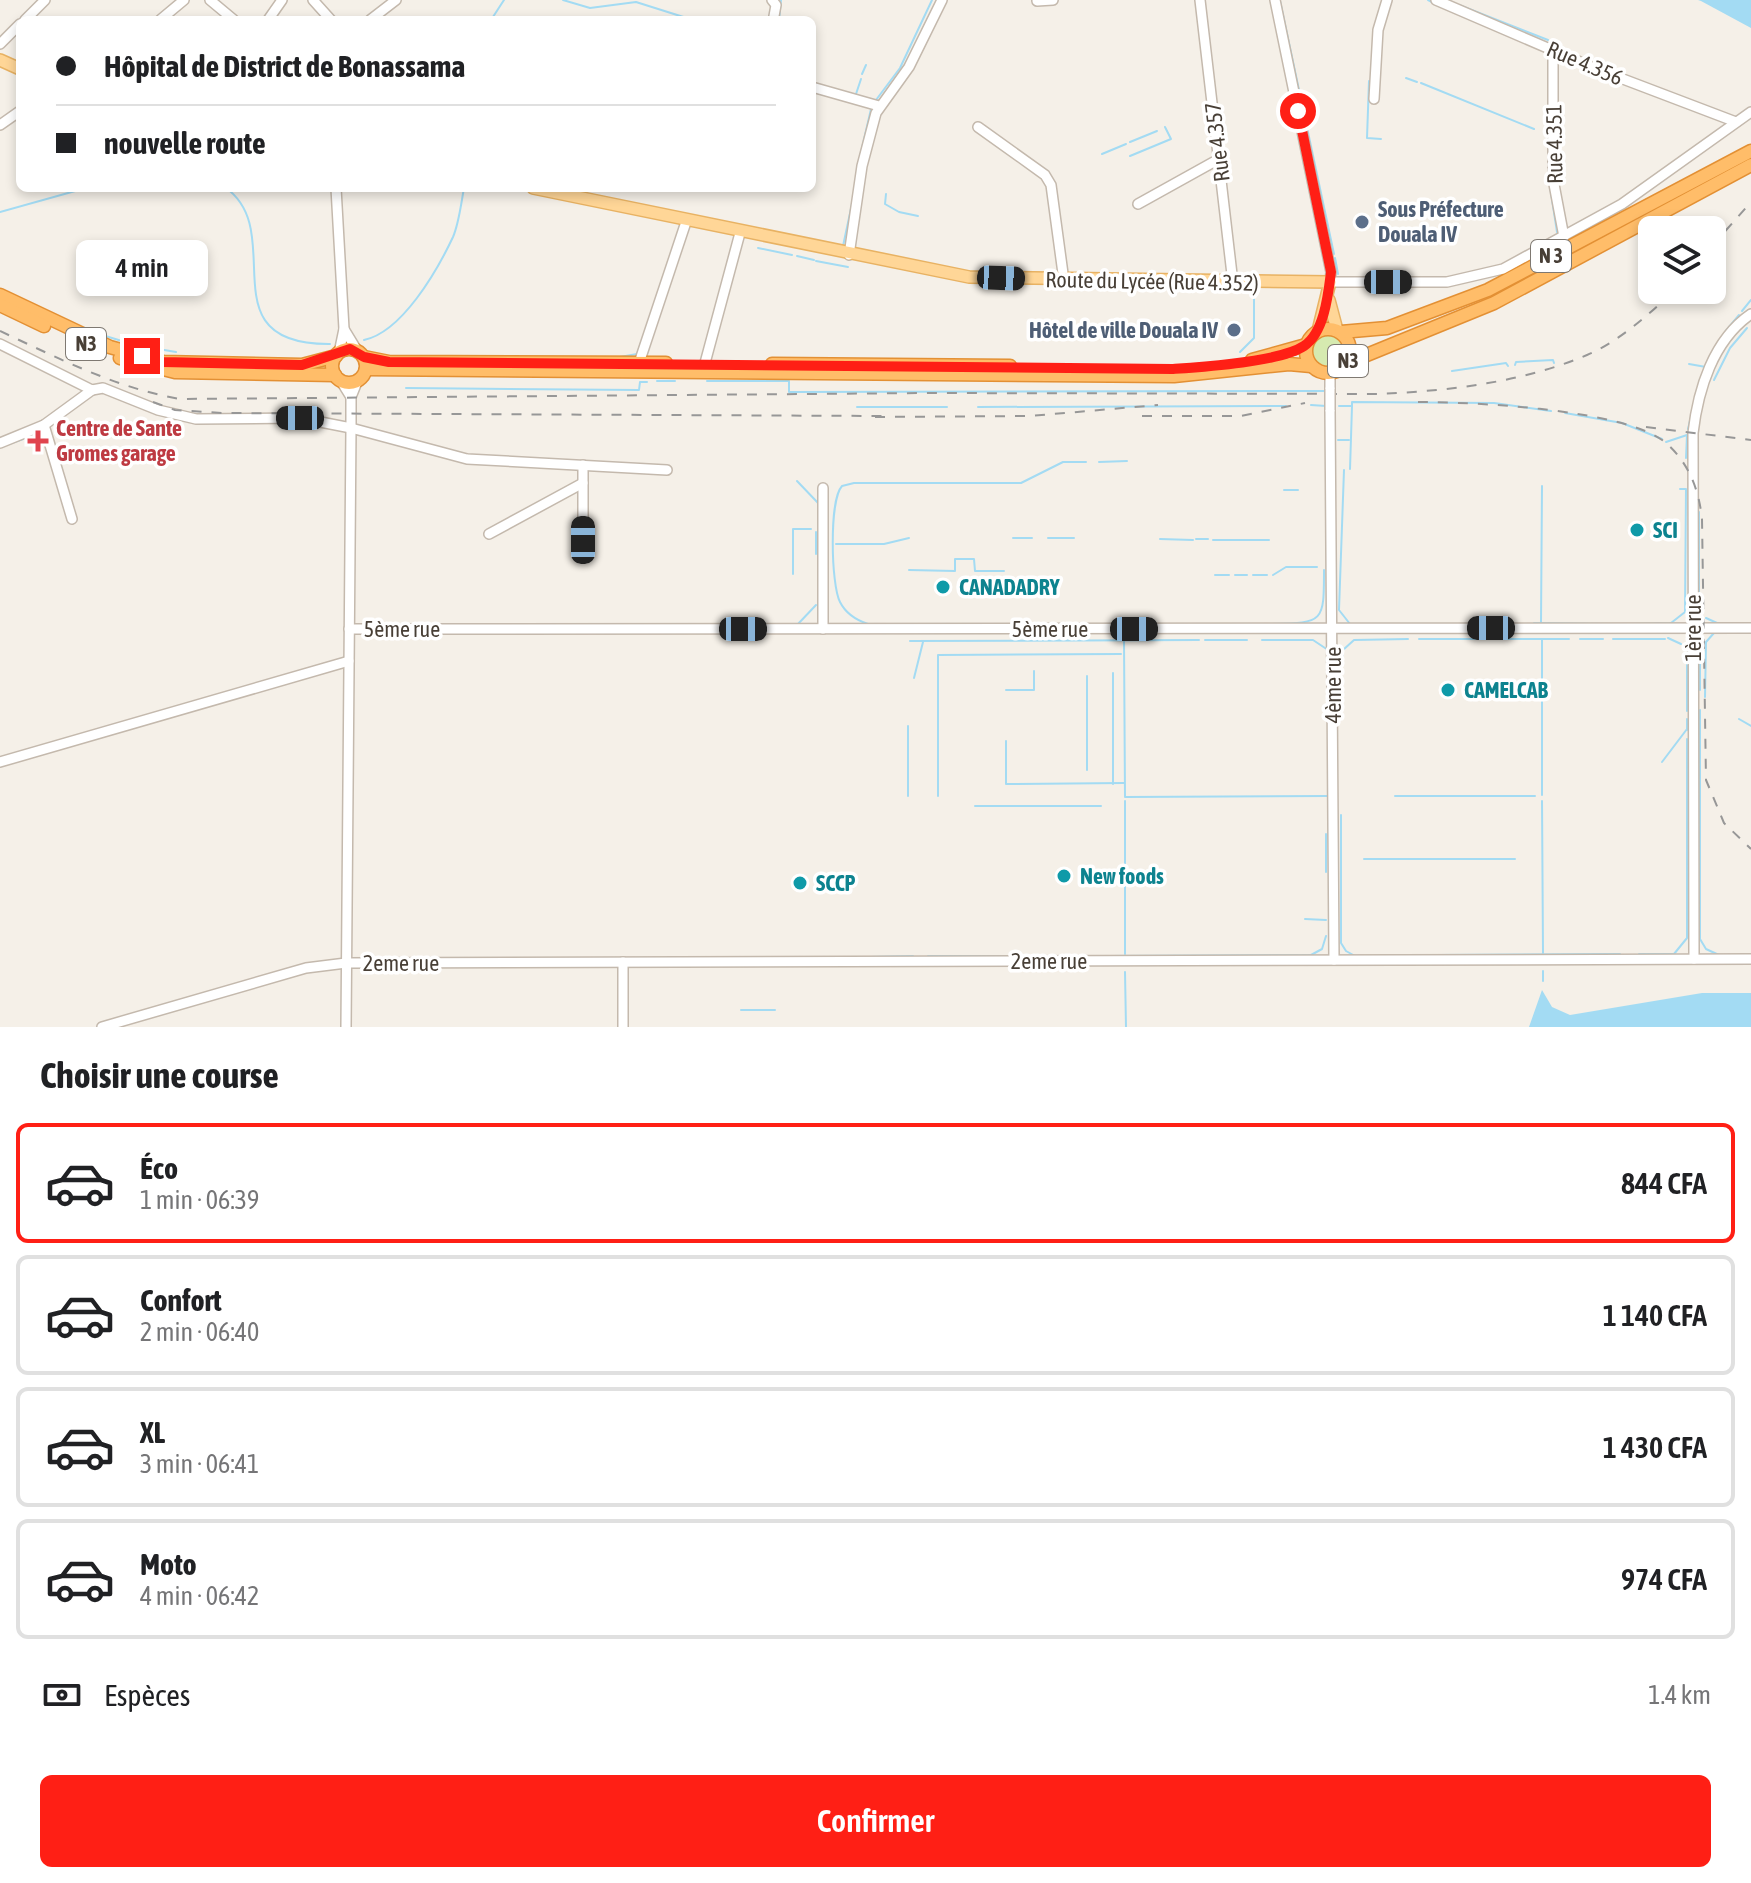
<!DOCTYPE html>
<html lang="fr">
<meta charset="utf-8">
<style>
body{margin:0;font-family:"Asap Condensed",sans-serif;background:#f6f6f6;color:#202124;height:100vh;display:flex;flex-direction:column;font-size:30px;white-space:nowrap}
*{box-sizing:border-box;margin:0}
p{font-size:26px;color:#757577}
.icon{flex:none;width:44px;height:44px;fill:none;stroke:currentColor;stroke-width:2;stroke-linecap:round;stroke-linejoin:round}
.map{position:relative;height:1027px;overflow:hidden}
.drawer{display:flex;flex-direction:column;background:#fff;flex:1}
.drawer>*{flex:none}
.guide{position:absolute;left:16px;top:16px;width:800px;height:176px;border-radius:12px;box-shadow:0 4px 12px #0003;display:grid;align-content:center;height:176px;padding:0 40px;background:#fff}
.fabs{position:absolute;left:1638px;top:216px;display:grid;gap:16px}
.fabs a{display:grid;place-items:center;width:88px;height:88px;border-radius:12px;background:#fff;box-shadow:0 4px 12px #0003;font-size:40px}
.end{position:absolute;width:36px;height:36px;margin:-18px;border:10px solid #ff1f15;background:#fff;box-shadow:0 0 0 4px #fff}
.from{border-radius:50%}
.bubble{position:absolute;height:56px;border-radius:12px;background:#fff;box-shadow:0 4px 12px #0003;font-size:26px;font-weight:600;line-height:56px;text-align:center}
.car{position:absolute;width:24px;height:48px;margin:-24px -12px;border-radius:10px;box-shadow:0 0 6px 2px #0007;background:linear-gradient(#222 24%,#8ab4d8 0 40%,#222 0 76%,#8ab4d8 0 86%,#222 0)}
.guide b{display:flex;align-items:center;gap:28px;height:76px;font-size:30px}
.guide b+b{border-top:2px solid #e0e0e0}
.guide i{width:20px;height:20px;background:#202124}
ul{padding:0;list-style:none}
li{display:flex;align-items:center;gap:24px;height:120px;margin:0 16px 12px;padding:0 24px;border:4px solid #e0e0e0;border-radius:12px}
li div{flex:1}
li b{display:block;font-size:30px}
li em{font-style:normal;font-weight:600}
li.active{border-color:#ff1f15}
li>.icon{width:72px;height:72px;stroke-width:1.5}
h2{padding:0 40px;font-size:36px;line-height:96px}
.pay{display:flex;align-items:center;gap:20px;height:88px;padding:0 40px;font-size:30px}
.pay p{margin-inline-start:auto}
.cta{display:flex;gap:16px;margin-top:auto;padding:16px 40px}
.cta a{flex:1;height:92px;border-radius:12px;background:#ff1f15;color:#fff;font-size:32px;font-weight:600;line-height:92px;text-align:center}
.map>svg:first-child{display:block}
.green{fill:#d6eab0}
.water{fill:#a3dbf3}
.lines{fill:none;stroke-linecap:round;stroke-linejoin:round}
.stream{stroke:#a3dbf3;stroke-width:2}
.minor-casing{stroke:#c4b9ad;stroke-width:12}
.major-casing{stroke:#e8b263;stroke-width:14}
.highway-casing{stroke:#e39034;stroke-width:15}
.minor{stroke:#fff;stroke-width:9}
.major{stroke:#ffd697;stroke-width:11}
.highway{stroke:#ffbd69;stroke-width:12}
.rail{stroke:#979797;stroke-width:2;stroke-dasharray:10 10;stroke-linecap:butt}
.minor-bridge-casing{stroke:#c4b9ad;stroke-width:12;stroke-linecap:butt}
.minor-bridge{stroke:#fff;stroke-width:9}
.route{stroke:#ff1f15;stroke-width:10}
.service-dot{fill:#5c6f8a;stroke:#fff;stroke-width:3}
.health-dot{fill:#e0444e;stroke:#fff;stroke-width:3}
.culture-dot{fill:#0f9aa8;stroke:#fff;stroke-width:3}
.labels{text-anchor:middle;stroke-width:7;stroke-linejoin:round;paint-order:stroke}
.shield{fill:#fff;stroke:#7f7972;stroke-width:2}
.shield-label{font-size:20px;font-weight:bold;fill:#483f36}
.street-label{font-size:22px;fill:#483f36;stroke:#fff}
.service-label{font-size:22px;font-weight:bold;fill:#4e5e75;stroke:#fff;text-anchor:start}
.health-label{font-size:22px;font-weight:bold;fill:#be3a42;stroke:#fff;text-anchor:start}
.culture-label{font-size:22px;font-weight:bold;fill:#0d838f;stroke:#fff;text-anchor:start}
</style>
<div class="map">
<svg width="1751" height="1027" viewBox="0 0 1751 1027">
<rect width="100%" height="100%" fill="#f5f0e8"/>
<circle class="green" cx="1328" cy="350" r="16"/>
<g class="water">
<polygon points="1698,0 1751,0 1751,28 1701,1"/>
<polygon points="1542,990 1552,1007 1570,1015 1702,993 1751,993 1751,1027 1529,1027"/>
</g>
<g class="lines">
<g class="stream">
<polyline points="563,0 590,8 636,2 693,20"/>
<polyline points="1428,0 1434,3"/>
<polyline points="1280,1 1334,254"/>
<polyline points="1459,5 1548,40"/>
<polyline points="491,20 504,0"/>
<polyline points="779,20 781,0"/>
<polyline points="862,74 866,65"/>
<polyline points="1406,78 1417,82"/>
<polyline points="1369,81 1367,138 1381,139"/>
<polyline points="1421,83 1534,129"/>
<polyline points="855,97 861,79"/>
<polyline points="876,100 900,68 932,0"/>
<polyline points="1130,142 1157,131"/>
<polyline points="1102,154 1126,144"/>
<polyline points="1130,156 1171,139 1165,127"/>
<polyline points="860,157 871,109"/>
<polyline points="1550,186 1557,232"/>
<path d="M226 188C289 233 205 345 330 344"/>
<polyline points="886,194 885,204 899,212 918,216"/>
<polyline points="0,212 86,188"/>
<polyline points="843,246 852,204"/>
<polyline points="758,248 792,255"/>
<polyline points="797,256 814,260"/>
<polyline points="1335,258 1338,274"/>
<polyline points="816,261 848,267"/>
<polyline points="1742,311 1751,300"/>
<polyline points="89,331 135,345 176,352"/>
<polyline points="1725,332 1739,315"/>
<path d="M364 340C402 332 437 271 453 237 459 223 461 204 464 188"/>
<polyline points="1240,352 1254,338 1254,296"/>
<polyline points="620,357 637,354"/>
<polyline points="1689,364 1706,367"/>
<polyline points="1515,365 1516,362 1553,360 1554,363"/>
<polyline points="1452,371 1506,363 1508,366"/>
<polyline points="1714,380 1730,348 1747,328"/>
<polyline points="657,381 675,381"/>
<polyline points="707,381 789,381 789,392 1327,391"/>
<polyline points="406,388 639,390 640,382 647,382"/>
<polyline points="1311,405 1326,406"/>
<polyline points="1339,406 1352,406 1352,402 1494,403 1551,411"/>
<polyline points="857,407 947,407"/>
<polyline points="978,407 1286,406"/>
<polyline points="1565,413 1622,423 1662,439"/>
<polyline points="1688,429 1698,388"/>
<polyline points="1338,440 1349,440"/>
<polyline points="1666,442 1687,435 1686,458"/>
<polyline points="9,444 23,439"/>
<polyline points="1099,462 1127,461"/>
<polyline points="1350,469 1352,406"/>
<polyline points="1344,470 1339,610 1350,624"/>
<polyline points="797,481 819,504"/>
<polyline points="1284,490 1298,490"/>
<polyline points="1699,512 1699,605"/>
<polyline points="1013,538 1032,538"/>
<polyline points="1048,538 1074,538"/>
<polyline points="1160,539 1193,540"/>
<polyline points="1196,539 1208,539"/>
<polyline points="1213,540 1269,540"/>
<polyline points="836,544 884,544 909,538"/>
<polyline points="816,554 816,532"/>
<polyline points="909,570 955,571 955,559 974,559 975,571 1004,571"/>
<polyline points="793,574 793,529 811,529"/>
<polyline points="1215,575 1229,575"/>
<polyline points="1235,575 1247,575"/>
<polyline points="1253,575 1267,575"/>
<polyline points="1273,575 1286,567 1317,567"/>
<polyline points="1706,618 1717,623 1751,623"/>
<polyline points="1534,623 1610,624"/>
<polyline points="1541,623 1542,486"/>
<polyline points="798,624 816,605"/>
<path d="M868 624C856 620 846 614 840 602 831 585 829 500 842 486L854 483H1021L1063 462H1086"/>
<path d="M1272 624C1324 623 1324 622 1324 570"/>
<polyline points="1629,624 1671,623 1685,612 1686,489 1680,489"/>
<polyline points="1668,638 1681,644"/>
<polyline points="1419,639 1542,639"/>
<polyline points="1580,639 1603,639"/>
<polyline points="1613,639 1665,639"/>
<polyline points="1124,640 1125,797 1328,796"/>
<polyline points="1205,640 1247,640"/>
<polyline points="1262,640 1313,640 1328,650"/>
<polyline points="910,641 1199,640"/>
<polyline points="1687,655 1687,711"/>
<polyline points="1700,657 1700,690"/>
<polyline points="1341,664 1343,650 1354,640 1408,639"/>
<polyline points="1337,672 1337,775"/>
<polyline points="1113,673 1113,784"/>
<polyline points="1087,676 1087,770"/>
<polyline points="914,678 923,642"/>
<polyline points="1006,690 1034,690 1034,671"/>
<polyline points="1705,697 1706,642 1714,633 1751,633"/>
<polyline points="1700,710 1700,939 1706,949 1719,955"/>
<polyline points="1687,719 1687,730"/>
<polyline points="1739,719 1751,726"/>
<polyline points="908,726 908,796"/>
<polyline points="1006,741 1006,784 1124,783"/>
<polyline points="1662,762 1687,729"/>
<polyline points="1542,795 1542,639 1569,639"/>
<polyline points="938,796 938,655 1121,654"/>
<polyline points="1395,796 1535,796"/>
<polyline points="1125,801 1125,954"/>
<polyline points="1542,801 1543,953"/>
<polyline points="975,806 1101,806"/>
<polyline points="1341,815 1341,943 1346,951 1355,956"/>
<polyline points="1326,834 1326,872"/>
<polyline points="1364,859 1515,859"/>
<polyline points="1305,919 1326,920"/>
<polyline points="1639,954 1674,954 1687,938 1687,739"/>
<polyline points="1437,955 1620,954"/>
<polyline points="928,956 1092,956"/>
<polyline points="1109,956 1311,955 1322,949 1326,936"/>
<polyline points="871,957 913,956"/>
<polyline points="1125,972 1126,1027"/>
<polyline points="1543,981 1543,971"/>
<polyline points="741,1010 775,1010"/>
</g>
<defs>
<g id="minor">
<polyline points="210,0 234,20"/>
<polyline points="313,0 331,20"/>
<polyline points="772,0 776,5 774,16"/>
<polyline points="1200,0 1233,283"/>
<polyline points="1275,0 1331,272 1330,282 1447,282 1503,269 1622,204 1751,112"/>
<polyline points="1436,0 1594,68 1736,122"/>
<polyline points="1037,1 1053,0"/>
<polyline points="25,20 45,0"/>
<polyline points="160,20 184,0"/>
<polyline points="268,20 282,0"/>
<polyline points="370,20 396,0"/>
<polyline points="0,44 20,24"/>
<polyline points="1553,50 1553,179 1564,237"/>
<polyline points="812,87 879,106"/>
<polyline points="1374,99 1378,30 1387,0"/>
<polyline points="0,125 20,111"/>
<polyline points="978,127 1045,175 1051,185 1064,281"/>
<polyline points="336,188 344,329 339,353"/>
<polyline points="1138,204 1219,159"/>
<polyline points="849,255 862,166 876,113 909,67 942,0"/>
<polyline points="344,329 358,352"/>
<polyline points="0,344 92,390 103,388 158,410 196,419 300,418 351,428 351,397 357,382"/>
<polyline points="639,363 686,222"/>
<polyline points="705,363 740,233"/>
<polyline points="1330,373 1330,389"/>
<polyline points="341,381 351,397"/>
<polyline points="1330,410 1334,960"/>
<polyline points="44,425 72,519"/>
<polyline points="0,443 44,425 92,390"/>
<polyline points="489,534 583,483"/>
<polyline points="583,540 583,465"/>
<polyline points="349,629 1751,628"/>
<polyline points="823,629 823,488"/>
<polyline points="0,762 349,661"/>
<path d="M1694 959 1693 433C1698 390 1713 340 1751 314"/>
<polyline points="623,962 623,1027"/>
<polyline points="102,1027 306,968 346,963 1751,959"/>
<polyline points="346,1027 351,428 467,459 667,470"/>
</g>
<g id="major">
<polyline points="0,60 20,69"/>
<polyline points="533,188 969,277 1330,282 1318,331"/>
<polyline points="1329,300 1337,330"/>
</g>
<g id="highway">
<polyline points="0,295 110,347 163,362 302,365 336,356"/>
<polyline points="0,305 44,326"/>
<circle cx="1328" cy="351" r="22"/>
<polyline points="1341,332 1387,328 1488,290 1751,151"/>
<circle cx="349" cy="366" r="17"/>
<polyline points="364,357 389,362 666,363"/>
<polyline points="120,358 175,372 335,375"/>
<polyline points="1252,360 1306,345"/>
<polyline points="1347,363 1494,303 1751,165"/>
<polyline points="772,364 1010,366"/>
<polyline points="366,369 1174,376 1289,364 1311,366"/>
</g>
</defs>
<use href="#minor" class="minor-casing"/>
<use href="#major" class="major-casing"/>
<use href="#highway" class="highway-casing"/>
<use href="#minor" class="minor"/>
<use href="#major" class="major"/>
<use href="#highway" class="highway"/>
<g class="rail">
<polyline points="1712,246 1751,202"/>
<path d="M0 331C58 358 116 388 180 399L929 393 1377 394C1447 391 1521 383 1587 355 1620 341 1649 314 1675 290"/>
<polyline points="153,402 175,410 222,413 883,416"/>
<path d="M1418 402C1472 402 1627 409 1666 443 1689 463 1699 490 1702 519L1706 780 1724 823 1751 849"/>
<polyline points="1142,416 1241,416 1305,403"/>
<polyline points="875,417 1030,416 1158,405"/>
<polyline points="1646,427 1751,440"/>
</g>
<defs>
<polyline id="minor-bridge" points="1330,389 1330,410"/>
</defs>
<use href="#minor-bridge" class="minor-bridge-casing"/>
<use href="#minor-bridge" class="minor-bridge"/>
</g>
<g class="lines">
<path class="route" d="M142 356 163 362 302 365 350 349 364 357 389 362 1173 369C1202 367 1280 362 1304 346 1324 333 1328 296 1331 272L1298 111"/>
</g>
<g class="service-dot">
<circle cx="1362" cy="222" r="8"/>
<circle cx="1234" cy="330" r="8"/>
</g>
<path class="health-dot" d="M34 429h8v8h8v8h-8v8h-8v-8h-8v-8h8z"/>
<g class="culture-dot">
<circle cx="1637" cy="530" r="8"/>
<circle cx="943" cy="587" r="8"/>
<circle cx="1448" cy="690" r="8"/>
<circle cx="1064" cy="876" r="8"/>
<circle cx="800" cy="883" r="8"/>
</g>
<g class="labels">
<g class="shield">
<rect x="1531" y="240" width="40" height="32" rx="6"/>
<rect x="66" y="328" width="40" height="32" rx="6"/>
<rect x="1328" y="345" width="40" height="32" rx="6"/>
</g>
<g class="shield-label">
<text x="1551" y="263">N 3</text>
<text x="86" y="351">N3</text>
<text x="1348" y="368">N3</text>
</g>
<g class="street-label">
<text transform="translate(1585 63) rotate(23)" y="8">Rue 4.356</text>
<text transform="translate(1217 142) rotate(-97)" y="8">Rue 4.357</text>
<text transform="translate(1554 144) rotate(-91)" y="8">Rue 4.351</text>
<text transform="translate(1152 281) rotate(1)" y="8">Route du Lycée (Rue 4.352)</text>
<text transform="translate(1693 628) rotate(-90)" y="8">1ère rue</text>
<text x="402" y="637">5ème rue</text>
<text x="1050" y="637">5ème rue</text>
<text transform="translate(1333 685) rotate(-90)" y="8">4ème rue</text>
<text x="1049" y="969">2eme rue</text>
<text x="401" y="971">2eme rue</text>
</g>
<g class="service-label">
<text x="1378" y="217">Sous Préfecture<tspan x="1378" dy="25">Douala IV</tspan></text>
<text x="1218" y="338" text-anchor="end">Hôtel de ville Douala IV</text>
</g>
<g class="health-label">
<text x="56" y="436">Centre de Sante<tspan x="56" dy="25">Gromes garage</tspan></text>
</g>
<g class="culture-label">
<text x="1653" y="538">SCI</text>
<text x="959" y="595">CANADADRY</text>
<text x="1464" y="698">CAMELCAB</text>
<text x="1080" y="884">New foods</text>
<text x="816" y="891">SCCP</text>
</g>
</g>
</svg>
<div class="fabs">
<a><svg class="icon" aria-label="layers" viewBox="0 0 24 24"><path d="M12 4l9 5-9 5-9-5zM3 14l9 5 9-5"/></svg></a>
</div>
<i class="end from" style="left:1298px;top:111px"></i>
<i class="end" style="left:142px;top:356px"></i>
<div class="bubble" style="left:76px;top:240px;width:132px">4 min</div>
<i class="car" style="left:1001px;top:278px;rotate:92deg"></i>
<i class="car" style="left:1388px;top:282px;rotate:90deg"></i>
<i class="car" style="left:300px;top:418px;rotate:270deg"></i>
<i class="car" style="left:583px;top:540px;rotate:0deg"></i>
<i class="car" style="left:1491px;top:628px;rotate:270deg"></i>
<i class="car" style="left:743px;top:629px;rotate:90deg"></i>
<i class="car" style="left:1134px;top:629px;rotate:90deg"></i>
<div class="guide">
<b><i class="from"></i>Hôpital de District de Bonassama</b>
<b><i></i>nouvelle route</b>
</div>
</div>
<section class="drawer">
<h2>Choisir une course</h2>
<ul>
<li class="active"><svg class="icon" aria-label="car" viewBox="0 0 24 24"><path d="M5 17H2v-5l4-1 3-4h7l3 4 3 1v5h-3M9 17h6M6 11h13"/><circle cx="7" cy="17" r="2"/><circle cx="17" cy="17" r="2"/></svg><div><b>Éco</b><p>1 min · 06:39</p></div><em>844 CFA</em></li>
<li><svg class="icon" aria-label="car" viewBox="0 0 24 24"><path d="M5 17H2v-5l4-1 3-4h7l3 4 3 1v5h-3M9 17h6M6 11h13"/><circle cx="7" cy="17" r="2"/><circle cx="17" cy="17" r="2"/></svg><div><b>Confort</b><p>2 min · 06:40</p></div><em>1 140 CFA</em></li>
<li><svg class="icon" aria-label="car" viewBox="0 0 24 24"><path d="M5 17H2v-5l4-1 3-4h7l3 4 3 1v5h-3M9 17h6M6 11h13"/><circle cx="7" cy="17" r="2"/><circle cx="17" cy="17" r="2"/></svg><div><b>XL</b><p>3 min · 06:41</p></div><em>1 430 CFA</em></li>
<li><svg class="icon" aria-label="car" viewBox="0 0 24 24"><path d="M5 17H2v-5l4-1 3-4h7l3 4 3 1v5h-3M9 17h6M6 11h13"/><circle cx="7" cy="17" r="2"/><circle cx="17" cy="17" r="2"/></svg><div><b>Moto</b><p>4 min · 06:42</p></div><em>974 CFA</em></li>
</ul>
<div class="pay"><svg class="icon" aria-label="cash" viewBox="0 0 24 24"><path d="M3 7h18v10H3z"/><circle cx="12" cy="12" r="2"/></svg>Espèces<p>1.4 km</p></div>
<div class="cta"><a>Confirmer</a></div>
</section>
